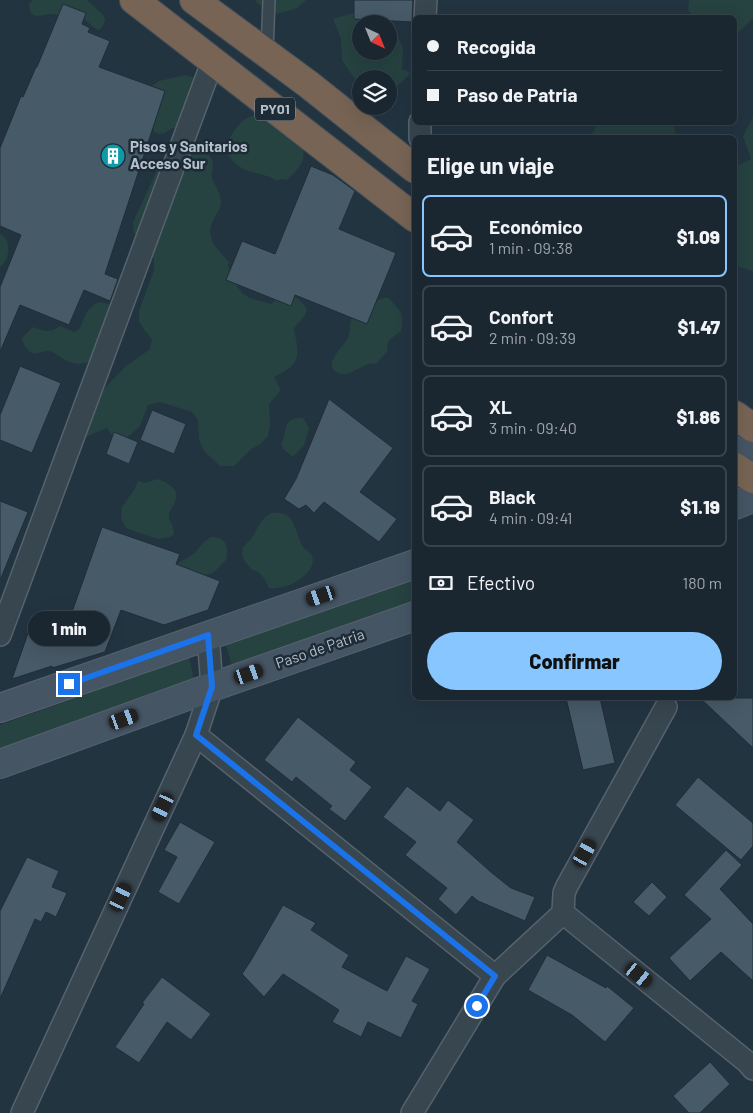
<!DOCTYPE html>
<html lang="es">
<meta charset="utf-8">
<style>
body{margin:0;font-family:Barlow,sans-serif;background:#27333d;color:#f1f3f6;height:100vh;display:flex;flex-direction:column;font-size:19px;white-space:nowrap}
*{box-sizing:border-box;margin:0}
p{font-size:16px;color:#9fa5ab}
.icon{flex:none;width:28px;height:28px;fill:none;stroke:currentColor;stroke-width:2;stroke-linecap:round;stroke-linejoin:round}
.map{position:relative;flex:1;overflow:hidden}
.sheet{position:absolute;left:412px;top:135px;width:325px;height:565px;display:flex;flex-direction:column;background:#1a2731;border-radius:8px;box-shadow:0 5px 20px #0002,0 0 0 1px #38444d}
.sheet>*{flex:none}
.top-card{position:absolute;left:412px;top:15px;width:325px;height:110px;border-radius:8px;box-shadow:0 5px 20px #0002,0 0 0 1px #38444d;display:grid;align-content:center;height:110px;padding:0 15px;background:#1a2731}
.needle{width:32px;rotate:137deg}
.tools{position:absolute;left:352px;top:15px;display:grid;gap:10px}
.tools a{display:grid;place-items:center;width:45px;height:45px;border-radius:50%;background:#1a2731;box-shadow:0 5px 20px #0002,0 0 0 1px #38444d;font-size:25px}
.end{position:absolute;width:22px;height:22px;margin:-11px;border:6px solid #1a73e8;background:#fff;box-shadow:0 0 0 2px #fff}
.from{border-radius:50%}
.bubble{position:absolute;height:35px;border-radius:18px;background:#1a2731;box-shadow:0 5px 20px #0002,0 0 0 1px #38444d;font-size:16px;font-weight:800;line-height:35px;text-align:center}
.car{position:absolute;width:15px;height:30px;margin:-15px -8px;border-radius:6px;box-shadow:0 0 4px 1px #0007;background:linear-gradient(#222 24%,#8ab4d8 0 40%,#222 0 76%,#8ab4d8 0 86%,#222 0)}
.top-card b{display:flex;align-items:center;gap:18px;height:48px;font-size:19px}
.top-card b+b{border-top:1px solid #38444d}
.top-card i{width:12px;height:12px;background:#f1f3f6}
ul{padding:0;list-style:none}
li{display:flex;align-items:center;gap:15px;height:82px;margin:0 10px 8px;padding:0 5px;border:2px solid #38444d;border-radius:8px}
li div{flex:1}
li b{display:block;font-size:19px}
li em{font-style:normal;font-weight:800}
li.on{border-color:#87c6fe}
li>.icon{width:45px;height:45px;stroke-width:1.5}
h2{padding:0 15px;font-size:22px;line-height:60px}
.pay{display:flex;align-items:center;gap:12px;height:55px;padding:0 15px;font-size:19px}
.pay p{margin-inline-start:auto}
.button{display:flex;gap:10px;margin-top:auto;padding:10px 15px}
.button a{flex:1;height:58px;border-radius:30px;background:#87c6fe;color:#111;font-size:20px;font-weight:800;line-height:58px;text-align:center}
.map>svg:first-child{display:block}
.green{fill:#264241}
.building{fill:#475a67;stroke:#1f2d38}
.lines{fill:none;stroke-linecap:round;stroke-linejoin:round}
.lane-casing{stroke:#56636e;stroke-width:14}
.street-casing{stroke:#56636e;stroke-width:24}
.secondary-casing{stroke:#56636e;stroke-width:30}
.highway-casing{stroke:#43505b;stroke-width:30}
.lane{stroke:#384650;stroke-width:11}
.street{stroke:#384650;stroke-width:21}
.secondary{stroke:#465564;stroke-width:28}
.highway{stroke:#776454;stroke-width:28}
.route{stroke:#1a73e8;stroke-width:6}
.labels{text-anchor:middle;stroke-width:5;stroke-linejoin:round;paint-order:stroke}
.shield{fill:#1d2b36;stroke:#87939e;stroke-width:1}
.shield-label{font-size:14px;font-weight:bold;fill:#b4c0cb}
.poi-label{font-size:15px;font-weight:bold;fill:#b4c0cb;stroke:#1d2b36;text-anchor:start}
.street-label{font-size:15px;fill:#b4c0cb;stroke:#1d2b36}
</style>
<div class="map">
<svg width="753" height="1113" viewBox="0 0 753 1113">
<rect width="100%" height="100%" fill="#233441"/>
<g class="green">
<path d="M33 0H87L103 15 105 20 103 26 99 30C91 28 87 19 80 17 73 16 66 17 60 16 56 15 57 14 52 14 42 14 29 22 29 4Z"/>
<polygon points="255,0 306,0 297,8 276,14 257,3"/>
<polygon points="689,0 753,0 753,18 735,36 735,18 694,17 688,10"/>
<polygon points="353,13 383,24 361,24 361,51 389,51 389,26 394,28 403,48 402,69 411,73 395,88 389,90 389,79 361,79 361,84 354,78 342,60 341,39 333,19"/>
<path d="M186 75C196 78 206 84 212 93V98L206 109 178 128H172L165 133 159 134 154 132 153 127 150 87 159 81Z"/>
<path d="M256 115 267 118 302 145C307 162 298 169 287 180L280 179 278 181C262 171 243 175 230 158 223 150 227 142 232 134 239 124 244 117 256 115Z"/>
<polygon points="753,117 753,271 735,266 735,167 751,159 743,136"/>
<polygon points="673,122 676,134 684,137 592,138 591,136 598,123"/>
<path d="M191 142C200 147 214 155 213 166 213 171 211 173 212 178 215 186 221 194 221 203 221 208 217 212 215 217 203 237 216 248 230 263L227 264C232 272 235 286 242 292L241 293 250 298 271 304 282 292C292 294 302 299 307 310L305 315 294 328C296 343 303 359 288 369 284 372 279 374 274 377L281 390 269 404 270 426 268 436 260 444 250 450 234 466H220L204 451 199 440 198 420 192 412 160 402 148 405 140 426 124 440 113 437 107 428 86 437 82 427 96 397 125 367 150 349 152 339 145 331 139 321V311L154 270V259L134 233 133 222 160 164 173 147Z"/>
<path d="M0 233 7 240C9 252 9 259 0 267Z"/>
<path d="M384 298H388C399 309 406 314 401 331L388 341 387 352 376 364C362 360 350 381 336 372 323 363 344 346 348 338 351 331 349 322 353 315 359 308 375 301 384 298Z"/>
<path d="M99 302 109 304 116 313 88 362C77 366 69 363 59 356 56 354 52 351 48 351 42 350 36 356 30 352 25 348 23 343 22 338L33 327C44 331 49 334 60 326L74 332C82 329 81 324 85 316 87 310 93 305 99 302Z"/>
<path d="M297 418H303L309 428 304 445 293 457 282 448C281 439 281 447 283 439 287 429 283 421 297 418Z"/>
<path d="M158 479C169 484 181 489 175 502 173 506 170 510 169 514 168 521 175 526 174 534L170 537 158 539 131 530 126 528 121 518 122 507 134 490 138 481 144 483Z"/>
<path d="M271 513C296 510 293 528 302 545 305 551 312 551 313 559 313 577 284 591 269 588 265 580 261 571 252 570 248 565 241 559 242 552 242 546 248 543 251 539 259 528 258 521 271 513Z"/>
<path d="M211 537C226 537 229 546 226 560L213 573 202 576 175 565C180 561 189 558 193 554 200 549 202 541 211 537Z"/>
<polygon points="415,565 415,607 233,669 226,645 387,586"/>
<polygon points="189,657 195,684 0,754 0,725 87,694 90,689 147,673 156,664 166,664 168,665"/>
</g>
<g class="building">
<polygon points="354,0 413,0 412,22 354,19"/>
<polygon points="63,4 86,13 82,24 90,28 88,32 110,41 99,67 165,91 105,274 118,279 110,301 84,290 69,325 20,305 0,352 0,287 21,235 0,226 0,148 21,96 23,97 36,67 37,67"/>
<polygon points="311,166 333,175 355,191 339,229 396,253 367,324 295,295 291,306 226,280 242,241 275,254"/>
<polygon points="20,366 61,383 32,453 0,440 0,415"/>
<polygon points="329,399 393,448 360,492 397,519 379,542 324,502 314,513 306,505 299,509 284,499 296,479"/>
<polygon points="152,410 186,424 174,454 140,440"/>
<polygon points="114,432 138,442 129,464 106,454"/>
<polygon points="0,501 28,512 1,578 0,578"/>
<polygon points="102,527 180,554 176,564 220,581 208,610 164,625 121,610 105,652 52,668 52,666 12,679 34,616 66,629"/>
<polygon points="566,698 600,698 615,763 583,770"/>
<polygon points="700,698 753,698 753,748"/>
<polygon points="298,717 356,762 350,770 372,787 345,821 329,809 332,806 296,777 292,782 264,760"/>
<polygon points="698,777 753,823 753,846 741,860 675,805"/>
<polygon points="407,786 440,811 448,800 474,820 457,842 492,873 511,888 535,897 525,921 478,901 472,896 456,915 438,899 447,888 405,855 416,842 383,817"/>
<polygon points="180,822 215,842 179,904 158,892 177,857 164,850"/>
<polygon points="726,850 742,865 720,889 753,924 753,981 721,952 690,981 669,958 711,919 684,895"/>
<polygon points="27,857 59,871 52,887 67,893 56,917 46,912 41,922 35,919 0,999 0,911"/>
<polygon points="652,882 667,897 649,916 633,902"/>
<polygon points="283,905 316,923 311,930 349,955 342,967 387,991 406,956 430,969 412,1001 418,1004 401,1038 368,1022 361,1037 332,1022 339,1010 283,974 264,997 242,974 250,962"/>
<polygon points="547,955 606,988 607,986 634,1008 605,1042 572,1015 528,990"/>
<polygon points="162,977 211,1014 191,1040 167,1022 139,1063 115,1047 144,1004 142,1003"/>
<polygon points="710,1062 730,1084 700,1113 689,1113 673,1096"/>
</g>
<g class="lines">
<defs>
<polyline id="lane" points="267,52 269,0"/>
<g id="street">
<polyline points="425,18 426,0"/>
<polyline points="420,138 420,122"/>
<polyline points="0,635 213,60"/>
<polyline points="196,735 495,976"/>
<polyline points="563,913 564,893 567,886 666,707"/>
<polyline points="22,1113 196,735 212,687 208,635"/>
<polyline points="412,1113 495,976 563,913 747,1062 753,1069"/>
</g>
<g id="secondary">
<polyline points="735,454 753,448"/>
<polyline points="735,505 753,498"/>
<polyline points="0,708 415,564"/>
<polyline points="0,764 212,687 415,616"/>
</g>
<g id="highway">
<polyline points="134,0 415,218"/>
<polyline points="194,0 308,84 415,169"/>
<polyline points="735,415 753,428"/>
<polyline points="735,467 753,479"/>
</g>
</defs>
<use href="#lane" class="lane-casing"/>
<use href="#street" class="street-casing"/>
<use href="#secondary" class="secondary-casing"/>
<use href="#highway" class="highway-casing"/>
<use href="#lane" class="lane"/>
<use href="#street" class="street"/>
<use href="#secondary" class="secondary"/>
<use href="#highway" class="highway"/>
</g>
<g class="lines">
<polyline class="route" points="69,684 208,635 212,687 196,735 495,976 477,1006"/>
</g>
<defs>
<symbol id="building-disc" viewBox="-11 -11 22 22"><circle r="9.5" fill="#0f9aa8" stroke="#1d2b36"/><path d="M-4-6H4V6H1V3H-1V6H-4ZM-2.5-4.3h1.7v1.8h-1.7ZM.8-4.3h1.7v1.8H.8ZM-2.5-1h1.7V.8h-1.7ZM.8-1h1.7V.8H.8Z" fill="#fff"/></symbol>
</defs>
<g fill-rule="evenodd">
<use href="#building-disc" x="99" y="142" width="28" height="28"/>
</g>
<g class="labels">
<rect class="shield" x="255" y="97.5" width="40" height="23" rx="4"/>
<g class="shield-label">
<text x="275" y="114">PY01</text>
</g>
<g class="poi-label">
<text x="130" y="152">Pisos y Sanitarios<tspan x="130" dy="17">Acceso Sur</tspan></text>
</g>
<g class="street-label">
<text transform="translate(320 649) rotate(-19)" y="5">Paso de Patria</text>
</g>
</g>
</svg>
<div class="tools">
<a><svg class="needle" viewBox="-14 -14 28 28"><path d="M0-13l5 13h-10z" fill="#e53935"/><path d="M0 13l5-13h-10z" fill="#9fa5ab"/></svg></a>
<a><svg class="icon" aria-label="layers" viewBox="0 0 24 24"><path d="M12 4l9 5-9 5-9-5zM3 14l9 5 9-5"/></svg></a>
</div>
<i class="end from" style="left:477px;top:1006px"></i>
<i class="end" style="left:69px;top:684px"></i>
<div class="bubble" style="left:28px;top:611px;width:82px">1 min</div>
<i class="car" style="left:321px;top:596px;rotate:251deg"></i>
<i class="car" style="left:249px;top:674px;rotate:71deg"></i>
<i class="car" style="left:124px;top:719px;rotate:70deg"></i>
<i class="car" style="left:163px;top:807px;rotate:205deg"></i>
<i class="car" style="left:585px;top:853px;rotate:29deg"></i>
<i class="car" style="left:121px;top:897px;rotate:25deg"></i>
<i class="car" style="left:639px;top:975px;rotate:129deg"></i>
<div class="top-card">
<b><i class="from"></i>Recogida</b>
<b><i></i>Paso de Patria</b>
</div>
<section class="sheet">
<h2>Elige un viaje</h2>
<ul>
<li class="on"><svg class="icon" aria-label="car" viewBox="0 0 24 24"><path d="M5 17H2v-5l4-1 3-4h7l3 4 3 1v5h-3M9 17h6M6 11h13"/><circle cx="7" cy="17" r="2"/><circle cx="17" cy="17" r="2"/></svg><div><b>Económico</b><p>1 min · 09:38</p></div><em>$1.09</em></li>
<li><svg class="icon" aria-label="car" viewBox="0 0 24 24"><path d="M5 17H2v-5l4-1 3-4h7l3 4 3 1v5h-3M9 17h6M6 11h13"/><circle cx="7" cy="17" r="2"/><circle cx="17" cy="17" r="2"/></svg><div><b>Confort</b><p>2 min · 09:39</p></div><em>$1.47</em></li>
<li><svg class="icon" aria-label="car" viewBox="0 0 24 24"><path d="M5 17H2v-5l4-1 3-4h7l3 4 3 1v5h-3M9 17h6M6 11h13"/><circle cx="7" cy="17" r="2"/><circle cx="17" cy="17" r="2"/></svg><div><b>XL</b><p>3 min · 09:40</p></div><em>$1.86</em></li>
<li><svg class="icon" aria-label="car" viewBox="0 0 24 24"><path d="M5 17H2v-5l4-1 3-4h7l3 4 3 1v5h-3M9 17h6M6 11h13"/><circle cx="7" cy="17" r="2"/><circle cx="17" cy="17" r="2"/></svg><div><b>Black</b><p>4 min · 09:41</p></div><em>$1.19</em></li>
</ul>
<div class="pay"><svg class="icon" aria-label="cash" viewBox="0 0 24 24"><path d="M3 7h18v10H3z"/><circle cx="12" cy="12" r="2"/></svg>Efectivo<p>180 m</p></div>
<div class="button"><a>Confirmar</a></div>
</section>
</div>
